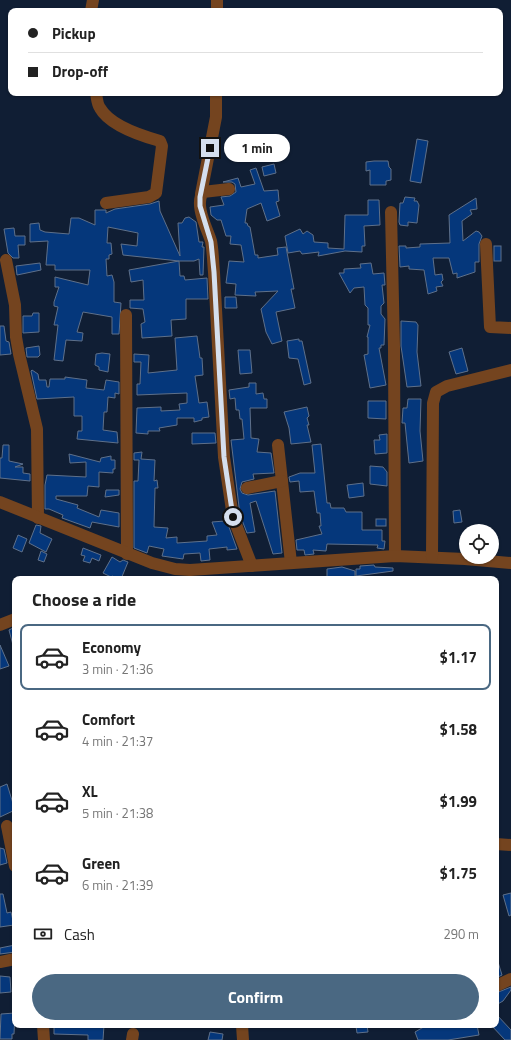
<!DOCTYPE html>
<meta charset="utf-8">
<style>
body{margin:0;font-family:"Titillium Web",sans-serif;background:#f2f2f2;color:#222;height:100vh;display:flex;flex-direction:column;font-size:15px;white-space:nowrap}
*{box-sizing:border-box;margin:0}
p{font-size:13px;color:#767676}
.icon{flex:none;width:22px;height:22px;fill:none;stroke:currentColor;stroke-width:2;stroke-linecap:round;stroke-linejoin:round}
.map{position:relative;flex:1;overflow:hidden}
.drawer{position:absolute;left:12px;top:576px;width:487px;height:452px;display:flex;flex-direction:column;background:#fff;border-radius:8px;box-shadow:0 1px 3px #0004}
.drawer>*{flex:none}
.guide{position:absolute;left:8px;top:8px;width:495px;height:88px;border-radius:8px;box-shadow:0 1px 3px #0004;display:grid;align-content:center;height:88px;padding:0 20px;background:#fff}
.buttons{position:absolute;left:459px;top:524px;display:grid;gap:8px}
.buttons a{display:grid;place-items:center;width:40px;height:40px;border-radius:50%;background:#fff;box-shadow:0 1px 3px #0004;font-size:20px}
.end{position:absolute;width:18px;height:18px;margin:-9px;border:5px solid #d5dfee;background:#111;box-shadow:0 0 0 2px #111}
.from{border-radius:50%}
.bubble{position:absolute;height:28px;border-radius:14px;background:#fff;box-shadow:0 1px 3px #0004;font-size:13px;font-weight:700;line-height:28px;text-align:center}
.guide b{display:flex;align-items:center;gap:14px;height:38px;font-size:15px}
.guide b+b{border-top:1px solid #e0e0e0}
.guide i{width:10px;height:10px;background:#222}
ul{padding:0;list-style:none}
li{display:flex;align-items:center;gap:12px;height:66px;margin:0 8px 6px;padding:0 12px;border:2px solid transparent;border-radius:8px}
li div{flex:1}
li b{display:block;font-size:15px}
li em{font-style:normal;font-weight:700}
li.current{border-color:#4a6882}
li>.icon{width:36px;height:36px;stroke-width:1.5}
h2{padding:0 20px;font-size:18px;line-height:48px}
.pay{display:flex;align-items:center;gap:10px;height:44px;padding:0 20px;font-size:15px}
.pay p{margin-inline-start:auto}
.button{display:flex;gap:8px;margin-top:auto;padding:8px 20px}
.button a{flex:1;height:46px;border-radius:24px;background:#4a6882;color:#fff;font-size:16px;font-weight:700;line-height:46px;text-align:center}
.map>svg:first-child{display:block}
.building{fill:#05377b;stroke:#5e708a}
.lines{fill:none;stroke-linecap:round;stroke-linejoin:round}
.minor{stroke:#74441f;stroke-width:12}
.route{stroke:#d5dfee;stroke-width:5}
</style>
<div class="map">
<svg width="511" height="1040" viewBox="0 0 511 1040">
<rect width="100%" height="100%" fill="#101e34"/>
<g class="building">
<polygon points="417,139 428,141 421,183 410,181"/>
<polygon points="374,161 388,161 389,167 391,169 391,180 386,181 386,185 370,185 370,170 366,171 366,162"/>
<polygon points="274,164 276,173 264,176 262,167"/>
<polygon points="256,168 264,191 278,190 279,201 276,202 280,216 267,221 261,203 247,209 245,223 247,223 248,226 250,227 255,255 258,255 258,258 278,255 277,248 286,247 294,289 291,289 295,308 276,312 282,341 272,344 266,332 261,309 278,291 255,292 256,296 235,295 236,284 226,283 229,261 244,262 241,245 230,244 231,236 226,236 221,220 217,220 211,215 210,207 224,205 221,197 230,196 236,192 235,184 232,182 223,182 238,178 241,187 255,184 250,170"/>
<polygon points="405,197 415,198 414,201 417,201 419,205 417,223 408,222 408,226 400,225 399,222 400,203 403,203"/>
<polygon points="476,198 477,209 470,210 472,214 462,221 463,241 476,231 479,232 482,236 479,244 479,262 475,262 475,272 457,278 457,273 453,274 449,258 433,258 435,275 442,274 443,280 441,282 443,286 436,287 437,291 428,294 424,270 409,269 409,266 400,267 399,246 406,246 406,248 420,247 420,244 450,243 449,215"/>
<polygon points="368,200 379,200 380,225 364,226 365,246 362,246 362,252 345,251 318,256 319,252 302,254 300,251 288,253 285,236 300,229 303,234 307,231 313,235 314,242 328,243 328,248 344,249 345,215 368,215"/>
<polygon points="159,201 160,211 180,256 178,223 182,223 185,218 189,217 196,222 199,242 203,242 202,247 204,247 203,275 200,275 199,259 194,261 179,261 180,276 184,276 185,280 207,278 208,299 186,299 186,319 171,320 172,336 142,338 141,324 145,322 143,309 130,308 130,300 144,300 143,280 131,282 129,270 179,261 123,255 121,244 137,246 138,233 108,227 107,243 111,243 112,254 109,255 109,259 106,259 107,276 112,275 114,282 114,302 121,303 119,334 112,334 112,317 83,312 77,332 83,333 82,341 66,340 63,361 54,360 58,325 54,325 58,307 54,306 54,302 59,287 55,287 55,277 88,285 90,270 55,270 55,265 46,265 48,241 30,242 30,224 39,223 40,230 45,232 69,234 71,218 79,218 95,225 95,210 106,210 106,213 115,209 150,204"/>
<polygon points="14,228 15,236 25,236 25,245 18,245 19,258 13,258 8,253 4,229"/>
<rect x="494" y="246" width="7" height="15"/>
<polygon points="40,263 41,270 17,275 16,266"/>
<polygon points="371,263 373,274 384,273 385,285 382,285 384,303 381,306 381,314 385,319 384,345 381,345 381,348 379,348 386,385 370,388 364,355 368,354 368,337 367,337 370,325 368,325 368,308 365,305 364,287 354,288 350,293 339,273 344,273 344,269 361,268 360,264"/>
<polygon points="225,297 236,297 237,308 225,308"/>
<polygon points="33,313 39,313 39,332 23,333 23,316 32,316"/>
<polygon points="401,321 416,322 418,325 417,352 421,386 407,387 401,346"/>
<polygon points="0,326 4,326 6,341 9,342 11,354 0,355"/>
<polygon points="197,336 200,358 202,358 203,375 195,376 199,403 207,402 209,417 202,418 202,420 194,422 194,418 177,418 177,425 159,428 160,431 148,431 148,434 136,433 137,408 161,407 161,411 180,410 179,404 187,403 187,393 137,395 137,384 140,384 141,362 134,362 134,354 149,355 148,373 177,370 175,338"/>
<polygon points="299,339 299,341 302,341 311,383 304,385 298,359 289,358 287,341"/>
<polygon points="39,346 40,355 38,357 27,357 26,348"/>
<polygon points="462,348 468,371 456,374 449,352"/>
<polygon points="238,350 250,350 252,373 240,374"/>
<polygon points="102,353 110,354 108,372 99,370 99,367 95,365 96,354"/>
<polygon points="32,370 38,374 39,380 46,380 47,387 49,387 50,379 65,379 65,377 87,380 86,388 104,390 106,380 119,382 119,394 115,393 115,398 108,397 107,412 104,412 103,430 117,432 118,443 77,439 78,431 82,431 82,416 74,416 74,397 37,399 31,371"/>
<polygon points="249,383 256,383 256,394 263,393 264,399 267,399 267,408 250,408 251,438 259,439 257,452 271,453 274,473 253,474 254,479 242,482 240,489 242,493 248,495 275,491 282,553 273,554 256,501 250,503 255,532 247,533 240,515 231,440 244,439 242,419 240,419 239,410 236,410 235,398 230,399 229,390 249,387"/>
<polygon points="408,399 421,399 420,431 423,461 409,463 405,423 402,423 403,408 407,408"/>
<polygon points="368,401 386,401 386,419 368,418"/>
<polygon points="307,407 309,416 307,418 309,425 307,425 311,442 291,444 289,428 284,412"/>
<polygon points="192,433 215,433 216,443 192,444"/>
<polygon points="387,434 387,453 375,454 374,440 380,440 379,435"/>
<polygon points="321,444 327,503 330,503 331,508 344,508 346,512 362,512 362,530 382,530 382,541 385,541 384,549 377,548 378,545 327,544 326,551 313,550 314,554 305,555 304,550 297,550 296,540 322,534 319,526 321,526 320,513 317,513 314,491 300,492 299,481 290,482 289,477 300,473 315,473 312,445"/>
<polygon points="3,445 9,445 9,461 23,464 15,467 23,467 23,473 30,474 30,481 0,478 0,458 2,458"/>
<polygon points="142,452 141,459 155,460 154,481 157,480 158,488 155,488 154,527 168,528 166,538 177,537 177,543 207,541 207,536 217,535 212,522 225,521 224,517 225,516 237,549 227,550 227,547 209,549 210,560 201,561 200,553 184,554 183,559 162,556 164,549 149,546 147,553 134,548 134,481 138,481 139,460 134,460 134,453"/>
<polygon points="69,454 100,462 101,458 111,456 111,460 115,460 115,469 113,469 113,473 99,472 99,487 88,486 87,496 56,496 56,499 78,505 77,508 99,517 101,510 119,513 119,527 92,522 90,528 62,518 63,515 49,509 45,509 45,485 47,475 86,477 86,462 70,463"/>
<polygon points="370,466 383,467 387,472 387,486 370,484"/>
<polygon points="363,483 364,496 349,498 347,485"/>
<polygon points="106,490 119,490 119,495 105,497"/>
<polygon points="460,510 462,522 454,523 453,511"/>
<rect x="376" y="519" width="10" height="7"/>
<polygon points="36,525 41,526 40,533 52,539 46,552 29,543"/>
<polygon points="18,535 27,539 22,552 13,548"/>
<polygon points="83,548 101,555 99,561 92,558 90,563 83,561 85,556 81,555"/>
<polygon points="41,551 47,554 44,562 38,560"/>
<polygon points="112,557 120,562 123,560 128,562 121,579 112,576 111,577 103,573"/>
<polygon points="374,565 375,567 393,568 393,571 356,576 356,569 360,569 360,566"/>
<polygon points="342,567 355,571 355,577 327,577 327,569"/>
<polygon points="15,627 15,645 13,645 9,630"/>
<polygon points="0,645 9,666 0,669"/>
<polygon points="7,784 15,810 0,817 0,787"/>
<polygon points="0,848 4,849 7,863 0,865"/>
<polygon points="511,893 511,915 509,916 503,895"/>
<polygon points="0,894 3,894 7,913 11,912 14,925 0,927"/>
<polygon points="15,945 15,952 0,954 0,948"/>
<polygon points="496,962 498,962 502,975 496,978"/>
<polygon points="0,976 10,977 11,992 0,993"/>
<polygon points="511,987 511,990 503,1001 496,1005 496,993"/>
<polygon points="15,1013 14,1034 12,1034 12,1039 0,1039 1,1014"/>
<polygon points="496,1014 511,1030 511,1040 505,1040 491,1025 496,1025"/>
<polygon points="54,1025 104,1025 103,1040 88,1040 88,1035 54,1034"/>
<polygon points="367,1025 368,1032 357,1033 356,1026"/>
<polygon points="427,1025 477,1025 479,1035 448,1040 418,1040 415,1032"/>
<polygon points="210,1032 223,1034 222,1040 208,1040"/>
</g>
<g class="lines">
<g class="minor">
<polyline points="217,0 217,11"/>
<polyline points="91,11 93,0"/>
<path d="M96 93C97 98 97 104 100 108 110 126 142 136 160 141L162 146 156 193 149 197 106 203"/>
<path d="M229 189 203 192C194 205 207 228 211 241 213 251 213 262 214 272L224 457 233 517 252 566"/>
<polyline points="201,194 216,117 216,93"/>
<polyline points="391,212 394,347 395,556"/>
<polyline points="486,244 490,327 511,328"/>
<polyline points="6,260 15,305 16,337 19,354 37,429 38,518"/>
<polyline points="126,315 127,554"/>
<polyline points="278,445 291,563"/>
<polyline points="247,488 282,481"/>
<polyline points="0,502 152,563 175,569 190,570 395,556 465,559 511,563"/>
<polyline points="432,557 433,403 436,392 447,386 511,370"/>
<polyline points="0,625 15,619"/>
<polyline points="7,826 15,866"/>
<polyline points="496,844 511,845"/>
<polyline points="0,962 15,959"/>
<polyline points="496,986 511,979"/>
<polyline points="43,1025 44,1040"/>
<polyline points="242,1025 243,1040"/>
<polyline points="132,1040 133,1034"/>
</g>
</g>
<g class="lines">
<polyline class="route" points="210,148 200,197 200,206 211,242 214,272 224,457 233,517"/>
</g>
</svg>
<div class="buttons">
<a><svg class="icon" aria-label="locate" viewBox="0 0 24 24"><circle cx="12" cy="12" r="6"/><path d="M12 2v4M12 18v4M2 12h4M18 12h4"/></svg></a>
</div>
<i class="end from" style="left:233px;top:517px"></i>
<i class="end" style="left:210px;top:148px"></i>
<div class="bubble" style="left:224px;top:134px;width:66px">1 min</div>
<div class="guide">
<b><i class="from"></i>Pickup</b>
<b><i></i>Drop-off</b>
</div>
<section class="drawer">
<h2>Choose a ride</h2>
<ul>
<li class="current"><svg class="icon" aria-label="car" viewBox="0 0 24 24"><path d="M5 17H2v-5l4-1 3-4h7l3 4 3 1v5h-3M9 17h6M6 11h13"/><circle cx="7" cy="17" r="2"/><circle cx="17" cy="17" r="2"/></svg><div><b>Economy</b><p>3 min · 21:36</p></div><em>$1.17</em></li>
<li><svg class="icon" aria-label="car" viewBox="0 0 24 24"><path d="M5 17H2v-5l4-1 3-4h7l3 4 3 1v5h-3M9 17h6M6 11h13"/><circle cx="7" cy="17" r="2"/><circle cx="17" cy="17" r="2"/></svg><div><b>Comfort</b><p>4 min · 21:37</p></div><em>$1.58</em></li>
<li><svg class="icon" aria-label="car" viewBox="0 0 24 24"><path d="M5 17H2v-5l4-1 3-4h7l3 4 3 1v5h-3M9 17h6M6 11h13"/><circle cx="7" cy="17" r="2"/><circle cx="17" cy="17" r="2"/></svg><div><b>XL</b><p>5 min · 21:38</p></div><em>$1.99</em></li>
<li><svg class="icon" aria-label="car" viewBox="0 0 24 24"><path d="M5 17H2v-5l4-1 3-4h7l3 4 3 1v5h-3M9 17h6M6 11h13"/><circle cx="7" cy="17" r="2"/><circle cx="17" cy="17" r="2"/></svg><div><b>Green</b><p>6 min · 21:39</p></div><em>$1.75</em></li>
</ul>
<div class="pay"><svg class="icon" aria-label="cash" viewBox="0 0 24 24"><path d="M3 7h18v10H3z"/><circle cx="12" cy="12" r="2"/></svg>Cash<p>290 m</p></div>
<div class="button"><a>Confirm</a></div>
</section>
</div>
